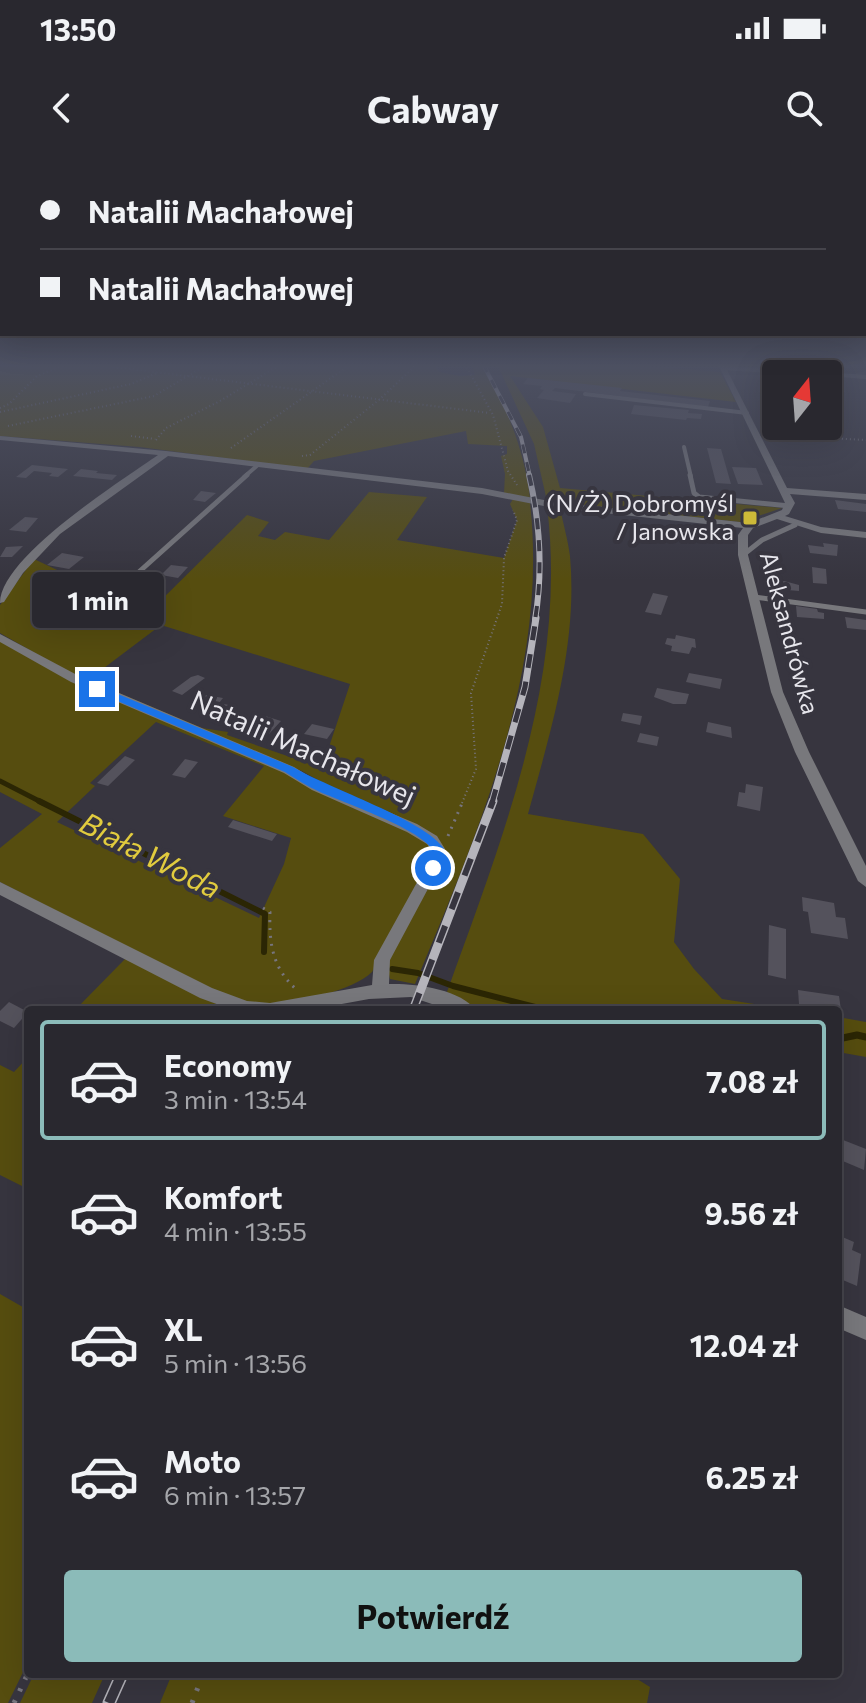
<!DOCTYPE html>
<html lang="pl">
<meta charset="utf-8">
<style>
body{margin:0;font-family:Commissioner,sans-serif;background:#313037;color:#f1f3f6;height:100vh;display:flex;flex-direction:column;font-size:30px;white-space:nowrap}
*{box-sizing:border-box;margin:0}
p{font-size:26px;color:#a5a6aa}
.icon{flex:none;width:44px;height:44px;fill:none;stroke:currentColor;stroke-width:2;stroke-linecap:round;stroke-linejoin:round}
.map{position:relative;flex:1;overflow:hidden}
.drawer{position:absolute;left:24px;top:846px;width:818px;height:672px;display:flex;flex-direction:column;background:#29282f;border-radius:8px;box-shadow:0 8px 32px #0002,0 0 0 2px #45444b}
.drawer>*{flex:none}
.hud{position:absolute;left:0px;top:0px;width:866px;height:176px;box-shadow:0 8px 32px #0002,0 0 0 2px #45444b;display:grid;align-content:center;height:176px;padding:0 40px;background:#29282f}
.needle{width:52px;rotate:17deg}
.tools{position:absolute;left:762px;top:200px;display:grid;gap:16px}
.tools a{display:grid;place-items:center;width:80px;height:80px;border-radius:8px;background:#29282f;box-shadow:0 8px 32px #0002,0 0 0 2px #45444b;font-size:40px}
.end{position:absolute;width:36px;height:36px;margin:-18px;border:10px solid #1a73e8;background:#fff;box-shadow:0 0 0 4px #fff}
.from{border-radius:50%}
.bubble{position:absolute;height:56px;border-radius:8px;background:#29282f;box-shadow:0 8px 32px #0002,0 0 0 2px #45444b;font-size:26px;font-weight:700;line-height:56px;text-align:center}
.hud b{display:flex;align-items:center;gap:28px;height:76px;font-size:30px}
.hud b+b{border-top:2px solid #45444b}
.hud i{width:20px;height:20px;background:#f1f3f6}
ul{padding:14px 0 0;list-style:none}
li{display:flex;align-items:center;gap:24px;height:120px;margin:0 16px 12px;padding:0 24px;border:4px solid transparent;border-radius:8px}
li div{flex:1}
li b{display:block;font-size:30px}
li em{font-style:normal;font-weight:700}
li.selected{border-color:#8bbbb9}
li>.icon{width:72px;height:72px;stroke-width:1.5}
.primary-button{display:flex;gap:16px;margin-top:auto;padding:16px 40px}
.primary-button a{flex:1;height:92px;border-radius:8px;background:#8bbbb9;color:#111;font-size:32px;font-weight:700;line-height:92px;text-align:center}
.status{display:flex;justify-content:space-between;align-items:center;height:56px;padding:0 40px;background:#29282f;direction:ltr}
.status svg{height:22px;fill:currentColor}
header{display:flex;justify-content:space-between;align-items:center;height:104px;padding:0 40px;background:#29282f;font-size:36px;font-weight:700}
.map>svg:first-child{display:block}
.green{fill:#564d0f;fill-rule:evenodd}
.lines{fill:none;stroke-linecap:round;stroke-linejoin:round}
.stream-far2{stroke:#2b2604;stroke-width:5}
.stream-far1{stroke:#2b2604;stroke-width:6}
.stream{stroke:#2b2604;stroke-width:7}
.building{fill:#54525c}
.path-far2{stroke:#77757e;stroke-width:2;stroke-dasharray:1 3;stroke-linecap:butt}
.path-far1{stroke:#77757e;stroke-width:3;stroke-dasharray:2 6;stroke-linecap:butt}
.path{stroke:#77757e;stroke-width:5;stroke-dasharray:3 10;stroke-linecap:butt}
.lane-far1{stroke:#78787c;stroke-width:4}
.lane{stroke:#78787c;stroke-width:5}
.street{fill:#78787c;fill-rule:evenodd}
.rail-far4-casing{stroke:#b5b4bb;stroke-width:4}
.rail-far3-casing{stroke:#b5b4bb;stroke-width:6}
.rail-far2-casing{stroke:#b5b4bb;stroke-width:7}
.rail-far1-casing{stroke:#b5b4bb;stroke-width:9}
.rail-casing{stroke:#b5b4bb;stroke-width:13}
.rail-far4{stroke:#37353f;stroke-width:3;stroke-dasharray:9;stroke-linecap:butt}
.rail-far3{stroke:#37353f;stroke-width:4;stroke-dasharray:11;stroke-linecap:butt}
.rail-far2{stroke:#37353f;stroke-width:5;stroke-dasharray:14;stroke-linecap:butt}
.rail-far1{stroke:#37353f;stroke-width:6;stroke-dasharray:18;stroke-linecap:butt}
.rail{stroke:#37353f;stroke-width:10;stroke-dasharray:29;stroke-linecap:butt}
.route{fill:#1a73e8}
.poi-dot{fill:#ccb938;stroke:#37353f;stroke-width:3}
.labels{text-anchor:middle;stroke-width:8;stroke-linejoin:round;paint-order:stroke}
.far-poi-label{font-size:24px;fill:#e7e6ec;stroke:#37353f;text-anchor:end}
.far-street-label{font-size:24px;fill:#e7e6ec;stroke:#37353f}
.street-label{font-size:28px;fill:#e7e6ec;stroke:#37353f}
.water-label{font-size:30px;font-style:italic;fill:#e1cb3e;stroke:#37353f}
</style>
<div class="status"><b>13:50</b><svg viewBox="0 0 49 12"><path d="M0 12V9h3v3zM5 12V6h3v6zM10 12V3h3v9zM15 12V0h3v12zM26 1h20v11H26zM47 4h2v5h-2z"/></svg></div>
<header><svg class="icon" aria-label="back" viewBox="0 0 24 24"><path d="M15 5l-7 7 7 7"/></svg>Cabway<svg class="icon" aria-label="search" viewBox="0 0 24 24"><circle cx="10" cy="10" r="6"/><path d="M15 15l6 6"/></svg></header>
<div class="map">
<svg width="866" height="1543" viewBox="0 0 866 1543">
<rect width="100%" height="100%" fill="#37353f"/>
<g class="green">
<path d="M0 204H421L435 205 439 212 460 216 475 215 472 206 480 204C507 246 524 289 530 338L504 333 505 314 501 296 507 294V286L468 284 466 271 314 301 307 309 140 287 0 276Z"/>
<polygon points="497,204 622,204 720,212 736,242 510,216 543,267 560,328 782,348 740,362 547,341 534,284"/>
<path d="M369 332 427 337 397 380 504 398 517 360 510 344 513 339 530 343C549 510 478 673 415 824L390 819 386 802 444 691 302 611 77 517 0 473V445L34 399 74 418 55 435 142 459 247 355 269 362 258 376 275 380 285 372 329 380ZM161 465 350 524 322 608 227 575 228 572 202 568 88 520Z"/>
<path d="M547 346 560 348C563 363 568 380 570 396 578 484 551 570 528 654L643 674 680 719 674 782 694 809 722 839 792 850H479L447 832C503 676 568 515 547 346Z"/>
<path d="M0 480 109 538 285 612 429 682 431 700 372 812C349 834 278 848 248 842 236 839 224 833 212 830L0 722V688L42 654 0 632ZM156 562 264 606 223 656 291 678 284 704 259 758 57 662 95 626 90 623Z"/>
<polygon points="126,798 229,850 75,850"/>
<polygon points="838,857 866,862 866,897 838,892"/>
<polygon points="28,897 28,1029 0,1015 0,905 14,912"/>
<polygon points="0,1134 28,1150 28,1502 8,1543 0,1543"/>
<polygon points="34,1514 105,1514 92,1543 20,1543"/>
<polygon points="172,1514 629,1514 650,1527 647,1543 160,1543"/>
</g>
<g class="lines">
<polyline class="stream-far2" points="0,621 43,643"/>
<g class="stream-far1">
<polyline points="39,641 265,754 264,792"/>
<polyline points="392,809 418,813 453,826 547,850"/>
</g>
<polyline class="stream" points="838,879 857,875 866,877"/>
</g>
<g class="building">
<polygon points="528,218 622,228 620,231 710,241 708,247 555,228 552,231 576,234 570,243 537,238 544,230 540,229 542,226 523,224"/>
<polygon points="634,245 689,250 688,253 702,254 701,259 687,258 686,260 631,254"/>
<polygon points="707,288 721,289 731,324 716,323"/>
<polygon points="32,305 68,309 58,317 49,316 52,313 34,311 26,318 16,317"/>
<polygon points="732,307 756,308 763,325 738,324"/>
<polygon points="81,309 98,311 96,313 117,315 112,320 73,316"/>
<polygon points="201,331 216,333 205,342 193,340"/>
<polygon points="835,340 866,344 866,352 838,349"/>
<polygon points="25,357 38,358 26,372 9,370"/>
<polygon points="823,383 838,385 837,396 810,393 808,385 824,387"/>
<polygon points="23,386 12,397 0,397 6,387"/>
<polygon points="62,393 84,397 69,409 47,405"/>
<polygon points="171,405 188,407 178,418 161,415"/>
<polygon points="812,407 826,409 827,424 813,423"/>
<polygon points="784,421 799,425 799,431 776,429 775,422"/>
<polygon points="653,433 668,436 661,455 645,452"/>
<polygon points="117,436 128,437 139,441 128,451 109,448 113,444 108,444"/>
<polygon points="796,446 817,449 818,452 824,453 824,459 797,457"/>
<polygon points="845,457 866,460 866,470 847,468"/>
<polygon points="676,475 695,479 696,488 692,487 689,494 671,491 672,486 665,484 667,478 675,479"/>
<polygon points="689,513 722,519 720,529 686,522"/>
<polygon points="198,515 205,518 182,535 172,531 191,517"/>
<polygon points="657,528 689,534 686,544 673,544 654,537"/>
<polygon points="206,535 223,538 219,543 229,545 222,552 196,546"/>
<polygon points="623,553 642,556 640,565 621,561"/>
<polygon points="262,555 281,561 269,574 249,568"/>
<polygon points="708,562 731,567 732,578 706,572"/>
<polygon points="312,564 334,569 327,579 304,574"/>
<polygon points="640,573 659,577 657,586 637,582"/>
<polygon points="125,596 135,600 108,626 97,623"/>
<polygon points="185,599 198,602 185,618 172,615"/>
<polygon points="746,624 763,627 760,651 737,646 739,632 745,633"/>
<polygon points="233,660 277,674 272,681 228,667"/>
<polygon points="802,737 834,743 836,757 845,758 848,779 811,773 808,752 803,751"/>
<polygon points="769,765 786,769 786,819 768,815"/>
<polygon points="798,830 839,836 841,850 799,844"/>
<polygon points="9,842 28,852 14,868 0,861 0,851"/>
<polygon points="838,978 866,989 864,1010 838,999"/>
<polygon points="840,1076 854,1082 852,1090 861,1094 857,1126 838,1118"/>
</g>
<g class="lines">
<g class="path-far2">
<polyline points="89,204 490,253"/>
<polyline points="465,204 493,255 508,311 517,325"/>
<polyline points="130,209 139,204"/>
<polyline points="0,248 9,244 37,216 67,204"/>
<polyline points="0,252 131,224 157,213"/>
<polyline points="8,266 154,236 208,204"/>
<polyline points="770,275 866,280"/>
<polyline points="131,276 155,279"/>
<polyline points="156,280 166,268 220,241 281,204"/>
<polyline points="231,288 351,204"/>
<polyline points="302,296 310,295 380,239 417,204"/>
<polyline points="462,643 476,609 471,533 502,444 504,398 517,360 513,350"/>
</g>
<g class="path-far1">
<polyline points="448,676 463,641"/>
<path d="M263 748 270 752C269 782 272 808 296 829"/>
</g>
<g class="path">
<polyline points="14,1543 28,1513"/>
<polyline points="192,1543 203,1514"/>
</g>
<g class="lane-far1">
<polyline points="724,208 822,214"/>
<polyline points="828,214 866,217"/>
<polyline points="585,234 747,253"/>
<polyline points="684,287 691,317"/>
<polyline points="244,317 259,304"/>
</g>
<g class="lane">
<polyline points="690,315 694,333 699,337 790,346"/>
<polyline points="743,395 762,380 795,365"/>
<polyline points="121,428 247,315"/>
<polyline points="754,437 866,452"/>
</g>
<g class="street">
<path d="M718 204H724L787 328 866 334V340L790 334 795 343 789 354 785 356 821 367 866 372V378L821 373 777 359 753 368 748 375V395L783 532 809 592 866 706V727L858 721 795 592 771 532 738 395V375L743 368 549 347 482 334 168 296 60 374 23 413 4 442 0 443C0 397 121 321 158 295L0 280V276L166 291 482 328 549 341 749 363 782 350 785 343Z"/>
<path d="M0 474 79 516 294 607 322 624 417 664 437 676 445 689V697L390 800 389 824C412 823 462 829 475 850H450L411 837 369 839 309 850H233L200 838 0 735V722L212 828 247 841 270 843 372 825 374 800 431 697V689L427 684 407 672 312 630 284 613 71 522 0 482Z"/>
<polygon points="838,1145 866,1157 866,1180 838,1168"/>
</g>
<defs>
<polyline id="rail-far4" points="483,204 521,277 530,317"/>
<path id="rail-far3" d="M529 315C540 362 543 412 535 460"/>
<polyline id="rail-far2" points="492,643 525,527 536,458"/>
<polyline id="rail-far1" points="413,850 493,641"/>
<polyline id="rail" points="109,1543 122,1514"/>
</defs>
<use href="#rail-far4" class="rail-far4-casing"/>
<use href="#rail-far3" class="rail-far3-casing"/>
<use href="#rail-far2" class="rail-far2-casing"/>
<use href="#rail-far1" class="rail-far1-casing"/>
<use href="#rail" class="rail-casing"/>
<use href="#rail-far4" class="rail-far4"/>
<use href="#rail-far3" class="rail-far3"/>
<use href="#rail-far2" class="rail-far2"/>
<use href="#rail-far1" class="rail-far1"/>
<use href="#rail" class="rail"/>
</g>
<linearGradient id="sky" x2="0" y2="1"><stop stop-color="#1e1d23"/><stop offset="0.49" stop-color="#4d5163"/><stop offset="1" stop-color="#4d5163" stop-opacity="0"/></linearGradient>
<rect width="866" height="420" fill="url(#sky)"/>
<path class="route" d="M94 527H101L293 607C328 628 427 661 444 689L439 708 433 712 428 711 432 689C418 668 344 643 318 631 307 626 296 619 285 612L94 531Z"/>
<rect class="poi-dot" x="742" y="350" width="16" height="16" rx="4"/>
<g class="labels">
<g class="far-poi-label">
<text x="734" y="352">(N/Ż) Dobromyśl<tspan x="734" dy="28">/ Janowska</tspan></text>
</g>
<g class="far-street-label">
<text transform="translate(789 473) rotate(75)" y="8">Aleksandrówka</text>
</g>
<g class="street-label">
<text transform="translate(303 588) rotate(24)" y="10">Natalii Machałowej</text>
</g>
<g class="water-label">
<text transform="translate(150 696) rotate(27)" y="10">Biała Woda</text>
</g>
</g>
</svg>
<div class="tools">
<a><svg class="needle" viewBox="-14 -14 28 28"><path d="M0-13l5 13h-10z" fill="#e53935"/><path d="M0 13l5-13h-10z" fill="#a5a6aa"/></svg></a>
</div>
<i class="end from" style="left:433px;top:708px"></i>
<i class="end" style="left:97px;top:529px"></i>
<div class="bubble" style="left:32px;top:412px;width:132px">1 min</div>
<div class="hud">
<b><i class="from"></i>Natalii Machałowej</b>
<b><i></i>Natalii Machałowej</b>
</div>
<section class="drawer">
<ul>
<li class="selected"><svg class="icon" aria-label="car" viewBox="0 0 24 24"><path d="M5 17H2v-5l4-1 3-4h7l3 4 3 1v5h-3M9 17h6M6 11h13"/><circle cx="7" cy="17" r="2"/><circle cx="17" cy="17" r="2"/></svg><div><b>Economy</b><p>3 min · 13:54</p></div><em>7.08 zł</em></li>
<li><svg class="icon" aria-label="car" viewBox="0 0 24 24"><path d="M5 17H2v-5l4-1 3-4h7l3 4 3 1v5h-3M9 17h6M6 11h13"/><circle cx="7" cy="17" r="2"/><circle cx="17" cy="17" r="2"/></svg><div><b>Komfort</b><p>4 min · 13:55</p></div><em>9.56 zł</em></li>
<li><svg class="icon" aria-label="car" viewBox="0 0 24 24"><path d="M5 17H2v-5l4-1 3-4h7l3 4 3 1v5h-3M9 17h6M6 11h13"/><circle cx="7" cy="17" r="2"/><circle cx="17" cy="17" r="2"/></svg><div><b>XL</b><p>5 min · 13:56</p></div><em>12.04 zł</em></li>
<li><svg class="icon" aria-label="car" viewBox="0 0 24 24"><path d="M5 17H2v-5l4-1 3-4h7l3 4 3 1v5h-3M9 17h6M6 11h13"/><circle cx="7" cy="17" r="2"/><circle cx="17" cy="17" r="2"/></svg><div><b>Moto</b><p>6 min · 13:57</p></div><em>6.25 zł</em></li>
</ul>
<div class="primary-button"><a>Potwierdź</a></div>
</section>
</div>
